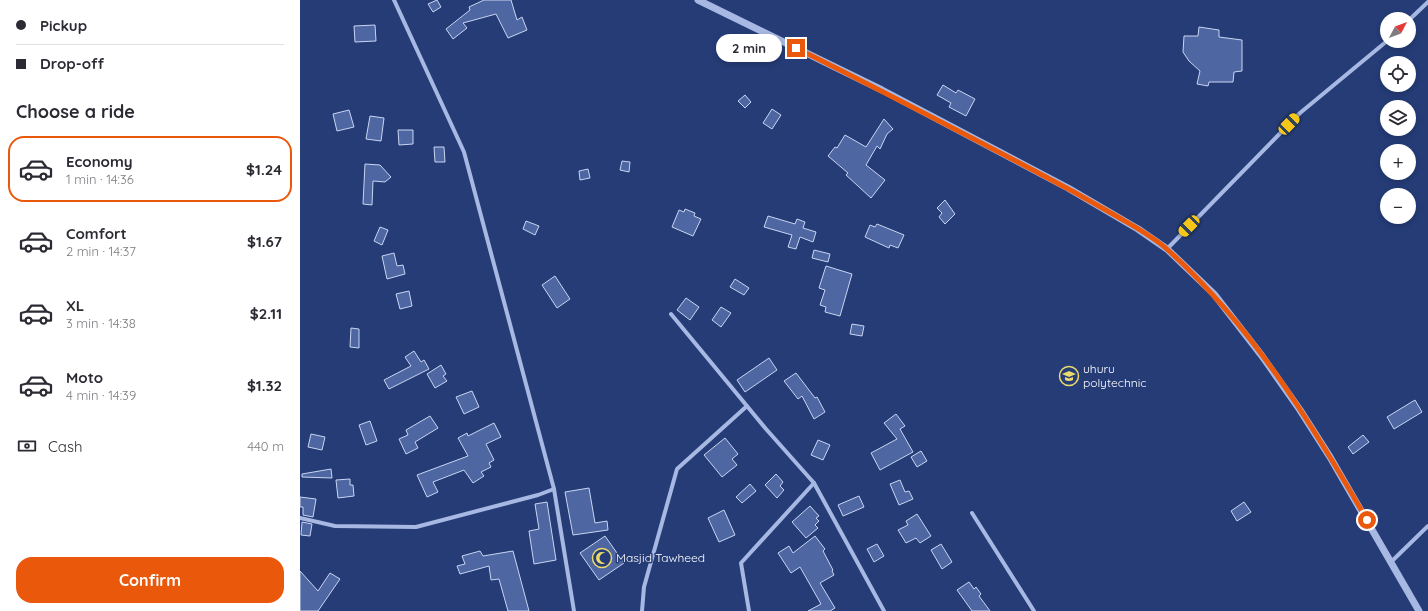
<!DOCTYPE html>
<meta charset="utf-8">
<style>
body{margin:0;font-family:Quicksand,sans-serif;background:#f7f7f7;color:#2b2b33;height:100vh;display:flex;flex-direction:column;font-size:15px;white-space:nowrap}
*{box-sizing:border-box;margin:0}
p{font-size:13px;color:#7c7c81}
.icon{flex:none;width:22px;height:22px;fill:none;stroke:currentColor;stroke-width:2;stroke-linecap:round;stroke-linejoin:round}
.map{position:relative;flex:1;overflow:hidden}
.panel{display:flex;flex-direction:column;background:#fff;width:300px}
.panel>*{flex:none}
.hud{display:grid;align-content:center;height:88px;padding:0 16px;background:#fff}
.needle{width:26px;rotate:49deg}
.buttons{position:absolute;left:1080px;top:12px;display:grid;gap:8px}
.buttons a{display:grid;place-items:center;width:36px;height:36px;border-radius:50%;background:#fff;box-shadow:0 2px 6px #0003;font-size:20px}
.end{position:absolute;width:18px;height:18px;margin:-9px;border:5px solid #ea580c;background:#fff;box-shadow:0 0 0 2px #fff}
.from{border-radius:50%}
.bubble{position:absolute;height:28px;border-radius:14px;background:#fff;box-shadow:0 2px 6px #0003;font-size:13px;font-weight:800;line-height:28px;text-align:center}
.car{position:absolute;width:12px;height:24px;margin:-12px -6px;border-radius:5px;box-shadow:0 0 3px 1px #0007;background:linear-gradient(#f5c518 24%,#345 0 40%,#f5c518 0 76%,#345 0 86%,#f5c518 0)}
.hud b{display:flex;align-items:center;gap:14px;height:38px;font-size:15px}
.hud b+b{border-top:1px solid #e1e1e2}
.hud i{width:10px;height:10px;background:#2b2b33}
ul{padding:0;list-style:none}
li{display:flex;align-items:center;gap:12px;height:66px;margin:0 8px 6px;padding:0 8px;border:2px solid transparent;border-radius:16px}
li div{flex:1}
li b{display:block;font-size:15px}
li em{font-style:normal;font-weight:800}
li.current{border-color:#ea580c}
li>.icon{width:36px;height:36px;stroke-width:1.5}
h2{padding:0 16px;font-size:18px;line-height:48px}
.pay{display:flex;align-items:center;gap:10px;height:44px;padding:0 16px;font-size:15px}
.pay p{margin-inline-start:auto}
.action{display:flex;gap:8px;margin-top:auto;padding:8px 16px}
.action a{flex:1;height:46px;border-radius:16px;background:#ea580c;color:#fff;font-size:16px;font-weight:800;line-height:46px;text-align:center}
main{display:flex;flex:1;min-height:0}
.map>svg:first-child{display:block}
.building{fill:#4e66a1;stroke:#c9d5f2}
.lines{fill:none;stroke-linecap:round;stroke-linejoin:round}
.minor{stroke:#a7b8e3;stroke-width:4}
.tertiary{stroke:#a7b8e3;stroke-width:7}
.route{stroke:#ea580c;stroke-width:5}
.labels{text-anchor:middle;stroke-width:3;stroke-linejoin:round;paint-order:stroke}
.poi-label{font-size:12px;fill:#fff;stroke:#253c77;text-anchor:start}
</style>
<main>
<section class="panel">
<div class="hud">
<b><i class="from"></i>Pickup</b>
<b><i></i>Drop-off</b>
</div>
<h2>Choose a ride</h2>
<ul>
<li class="current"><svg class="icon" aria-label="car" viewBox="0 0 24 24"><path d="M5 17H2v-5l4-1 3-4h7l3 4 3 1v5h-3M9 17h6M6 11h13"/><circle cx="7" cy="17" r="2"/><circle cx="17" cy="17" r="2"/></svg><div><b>Economy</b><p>1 min · 14:36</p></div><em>$1.24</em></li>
<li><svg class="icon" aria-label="car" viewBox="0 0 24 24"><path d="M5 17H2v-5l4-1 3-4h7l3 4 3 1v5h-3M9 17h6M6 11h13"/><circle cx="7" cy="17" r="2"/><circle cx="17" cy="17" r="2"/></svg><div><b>Comfort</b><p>2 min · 14:37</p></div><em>$1.67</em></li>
<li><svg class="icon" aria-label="car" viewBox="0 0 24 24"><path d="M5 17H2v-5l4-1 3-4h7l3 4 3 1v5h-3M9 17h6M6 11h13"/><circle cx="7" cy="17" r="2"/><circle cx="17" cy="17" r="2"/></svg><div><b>XL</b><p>3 min · 14:38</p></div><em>$2.11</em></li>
<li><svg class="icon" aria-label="car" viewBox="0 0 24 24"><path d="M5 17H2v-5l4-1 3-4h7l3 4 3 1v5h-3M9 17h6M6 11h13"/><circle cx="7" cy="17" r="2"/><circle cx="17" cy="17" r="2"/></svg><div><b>Moto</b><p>4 min · 14:39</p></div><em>$1.32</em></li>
</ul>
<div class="pay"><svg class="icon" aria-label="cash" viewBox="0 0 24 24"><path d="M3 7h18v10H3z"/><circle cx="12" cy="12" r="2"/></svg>Cash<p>440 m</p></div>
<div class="action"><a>Confirm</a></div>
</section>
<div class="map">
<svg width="1128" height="611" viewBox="0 0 1128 611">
<rect width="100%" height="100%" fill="#253c77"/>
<g class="building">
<polygon points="137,0 141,7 133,12 128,4"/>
<polygon points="184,0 211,0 217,20 222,17 227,30 208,38 196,14 163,23 167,28 153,39 146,29 170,10 169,7"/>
<polygon points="75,25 76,41 55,42 54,26"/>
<polygon points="899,27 919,30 919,37 942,40 942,71 934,72 933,82 909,82 908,86 897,84 900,71 889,61 883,52 884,36 898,36"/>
<polygon points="643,85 656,93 658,90 675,99 666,116 649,107 651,103 637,95"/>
<polygon points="445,95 451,102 445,108 438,101"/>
<polygon points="472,109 481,115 472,129 463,123"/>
<polygon points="49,110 54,127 37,131 33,114"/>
<polygon points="70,116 84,118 81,141 66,139"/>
<polygon points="584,119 593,129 587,134 580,149 577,146 566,165 585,180 571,198 546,175 548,173 528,156 535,147 537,148 545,135 566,147"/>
<polygon points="98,130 113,130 113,144 99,145"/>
<polygon points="134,147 144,147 145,162 135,162"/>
<polygon points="322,161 330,162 329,172 320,170"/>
<polygon points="65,164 80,165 91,177 85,182 73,181 72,205 63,204"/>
<polygon points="288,169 290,178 280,180 279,171"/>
<polygon points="645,200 655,214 645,224 639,217 642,213 637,208"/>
<polygon points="385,209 395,213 394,216 401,219 393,236 372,227 379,210 384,212"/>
<polygon points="468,216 495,224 497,219 505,222 503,228 516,232 513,242 500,237 496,249 488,247 492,235 464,227"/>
<polygon points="226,221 239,226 235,235 223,229"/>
<polygon points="577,224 604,235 598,248 590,245 589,248 565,237 570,225 575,227"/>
<polygon points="80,227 88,230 82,245 74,241"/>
<polygon points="514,250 530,254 528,262 512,258"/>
<polygon points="94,253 97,266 103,265 105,274 87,279 82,256"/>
<polygon points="526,266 552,274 540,316 525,312 526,307 520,305 525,290 519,288"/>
<polygon points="255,276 270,299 257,308 242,285"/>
<polygon points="435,279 449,288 444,295 430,287"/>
<polygon points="109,291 112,306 100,309 96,294"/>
<polygon points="386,298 399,307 390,320 377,310"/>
<polygon points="421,307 431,313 421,327 412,320"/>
<polygon points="552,324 564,326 562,336 550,334"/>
<polygon points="51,328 59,329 59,348 50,347"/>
<polygon points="114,351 121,362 124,360 129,369 89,389 84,380 111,366 105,357"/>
<polygon points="469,358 477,370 445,392 437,380"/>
<polygon points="141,365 146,374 143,376 147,381 135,388 127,374"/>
<polygon points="496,373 515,398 517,397 525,412 514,419 502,396 498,399 484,381"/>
<polygon points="172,391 179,407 164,414 156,397"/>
<polygon points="1115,400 1122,412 1094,429 1087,417"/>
<polygon points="596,414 605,426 600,429 613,452 580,470 571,453 597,439 584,423"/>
<polygon points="130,416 138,428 115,442 118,448 106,454 99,439 108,435 106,430"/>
<polygon points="70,421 77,441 66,445 59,425"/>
<polygon points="194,423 201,437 186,444 194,460 189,463 191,467 181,472 184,476 173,483 164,470 133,482 138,492 127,497 117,475 168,456 158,438 167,433 168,436"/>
<polygon points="11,434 25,437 22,450 8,447"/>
<polygon points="1063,435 1069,442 1053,454 1048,447"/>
<polygon points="425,438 438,454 432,459 437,465 422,477 404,455"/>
<polygon points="518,440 530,445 523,460 511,455"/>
<polygon points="621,451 627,461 617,467 611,457"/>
<polygon points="31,469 32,478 2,477 2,474"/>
<polygon points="476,474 483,482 480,486 484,490 477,498 465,485"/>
<polygon points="50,479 50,485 53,485 54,496 38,498 36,480"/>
<polygon points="600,480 605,492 609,491 613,499 599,505 590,484"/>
<polygon points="450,484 456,491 442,503 436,497"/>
<polygon points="289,488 295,523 307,521 308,530 273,535 265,492"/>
<polygon points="559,496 564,507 543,516 538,505"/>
<polygon points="0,497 16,499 13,517 3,515 3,507 0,507"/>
<polygon points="247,502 256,560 234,564 229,531 239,529 235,504"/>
<polygon points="944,502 951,512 937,521 931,511"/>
<polygon points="510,506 519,516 516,518 519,521 515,525 518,528 506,538 492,522"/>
<polygon points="424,510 435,535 419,542 408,518"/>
<polygon points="617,514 631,536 620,543 616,538 606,543 598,530 608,525 606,521"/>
<polygon points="2,522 12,524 10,536 1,535"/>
<polygon points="305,536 324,563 299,580 280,553"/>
<polygon points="515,536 525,549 523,551 533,570 532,571 534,575 520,583 535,608 530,611 508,611 521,604 500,567 491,573 478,553 489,546 493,553"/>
<polygon points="577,544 584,556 574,562 567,549"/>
<polygon points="641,544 652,562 642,569 631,550"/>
<polygon points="180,551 183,556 213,551 229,611 208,611 199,579 191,580 189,566 160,574 157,566 165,564 162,556"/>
<polygon points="0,571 18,591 30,573 40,579 18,611 0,611"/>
<polygon points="669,582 674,589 676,587 681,594 679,596 690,611 672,611 657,590"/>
</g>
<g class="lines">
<g class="minor">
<polyline points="94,0 164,152 254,489 274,611"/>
<polyline points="1109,20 1128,2"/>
<polyline points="867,249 1000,113 1087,41"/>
<polyline points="371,314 466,429 514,483 584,611"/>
<polyline points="672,513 734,611"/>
<polyline points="0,518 35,526 116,527 238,495 254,489"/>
<polyline points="1091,562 1128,526"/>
<polyline points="342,611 344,587 377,469 447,406"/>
<polyline points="449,611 441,563 514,483"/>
</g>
<polyline class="tertiary" points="398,0 582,90 768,188 838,229 867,249 914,294 962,356 1000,410 1030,457 1119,611"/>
</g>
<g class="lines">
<path class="route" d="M496 48C575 87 653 128 731 169 760 184 789 200 818 217 835 227 854 237 869 251 952 326 1012 424 1067 520"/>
</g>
<defs>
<symbol id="school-ring" viewBox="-11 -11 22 22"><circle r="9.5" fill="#253c77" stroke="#ecdb6c" stroke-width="1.5"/><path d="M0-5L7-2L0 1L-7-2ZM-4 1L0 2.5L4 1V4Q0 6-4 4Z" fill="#ecdb6c"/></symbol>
<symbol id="mosque-ring" viewBox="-11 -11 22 22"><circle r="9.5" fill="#253c77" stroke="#ecdb6c" stroke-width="1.5"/><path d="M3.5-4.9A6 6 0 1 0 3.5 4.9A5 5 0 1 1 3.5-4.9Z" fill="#ecdb6c"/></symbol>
</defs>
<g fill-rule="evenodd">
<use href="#school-ring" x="758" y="365" width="22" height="22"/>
<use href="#mosque-ring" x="291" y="547" width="22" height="22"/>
</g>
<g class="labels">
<g class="poi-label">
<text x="783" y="373">uhuru<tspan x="783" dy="14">polytechnic</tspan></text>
<text x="316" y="562">Masjid Tawheed</text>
</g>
</g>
</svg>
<div class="buttons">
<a><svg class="needle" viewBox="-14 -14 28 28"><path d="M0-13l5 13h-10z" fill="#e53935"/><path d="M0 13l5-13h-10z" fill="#7c7c81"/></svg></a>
<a><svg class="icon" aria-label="locate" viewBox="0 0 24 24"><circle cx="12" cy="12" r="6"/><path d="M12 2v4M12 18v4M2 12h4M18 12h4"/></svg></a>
<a><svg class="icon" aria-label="layers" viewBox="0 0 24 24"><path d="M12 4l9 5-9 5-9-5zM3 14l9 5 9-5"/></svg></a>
<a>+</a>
<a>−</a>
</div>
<i class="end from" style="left:1067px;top:520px"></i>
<i class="end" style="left:496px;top:48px"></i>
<div class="bubble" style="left:416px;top:34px;width:66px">2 min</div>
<i class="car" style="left:989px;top:124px;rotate:44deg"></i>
<i class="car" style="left:889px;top:226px;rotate:224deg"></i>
</div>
</main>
